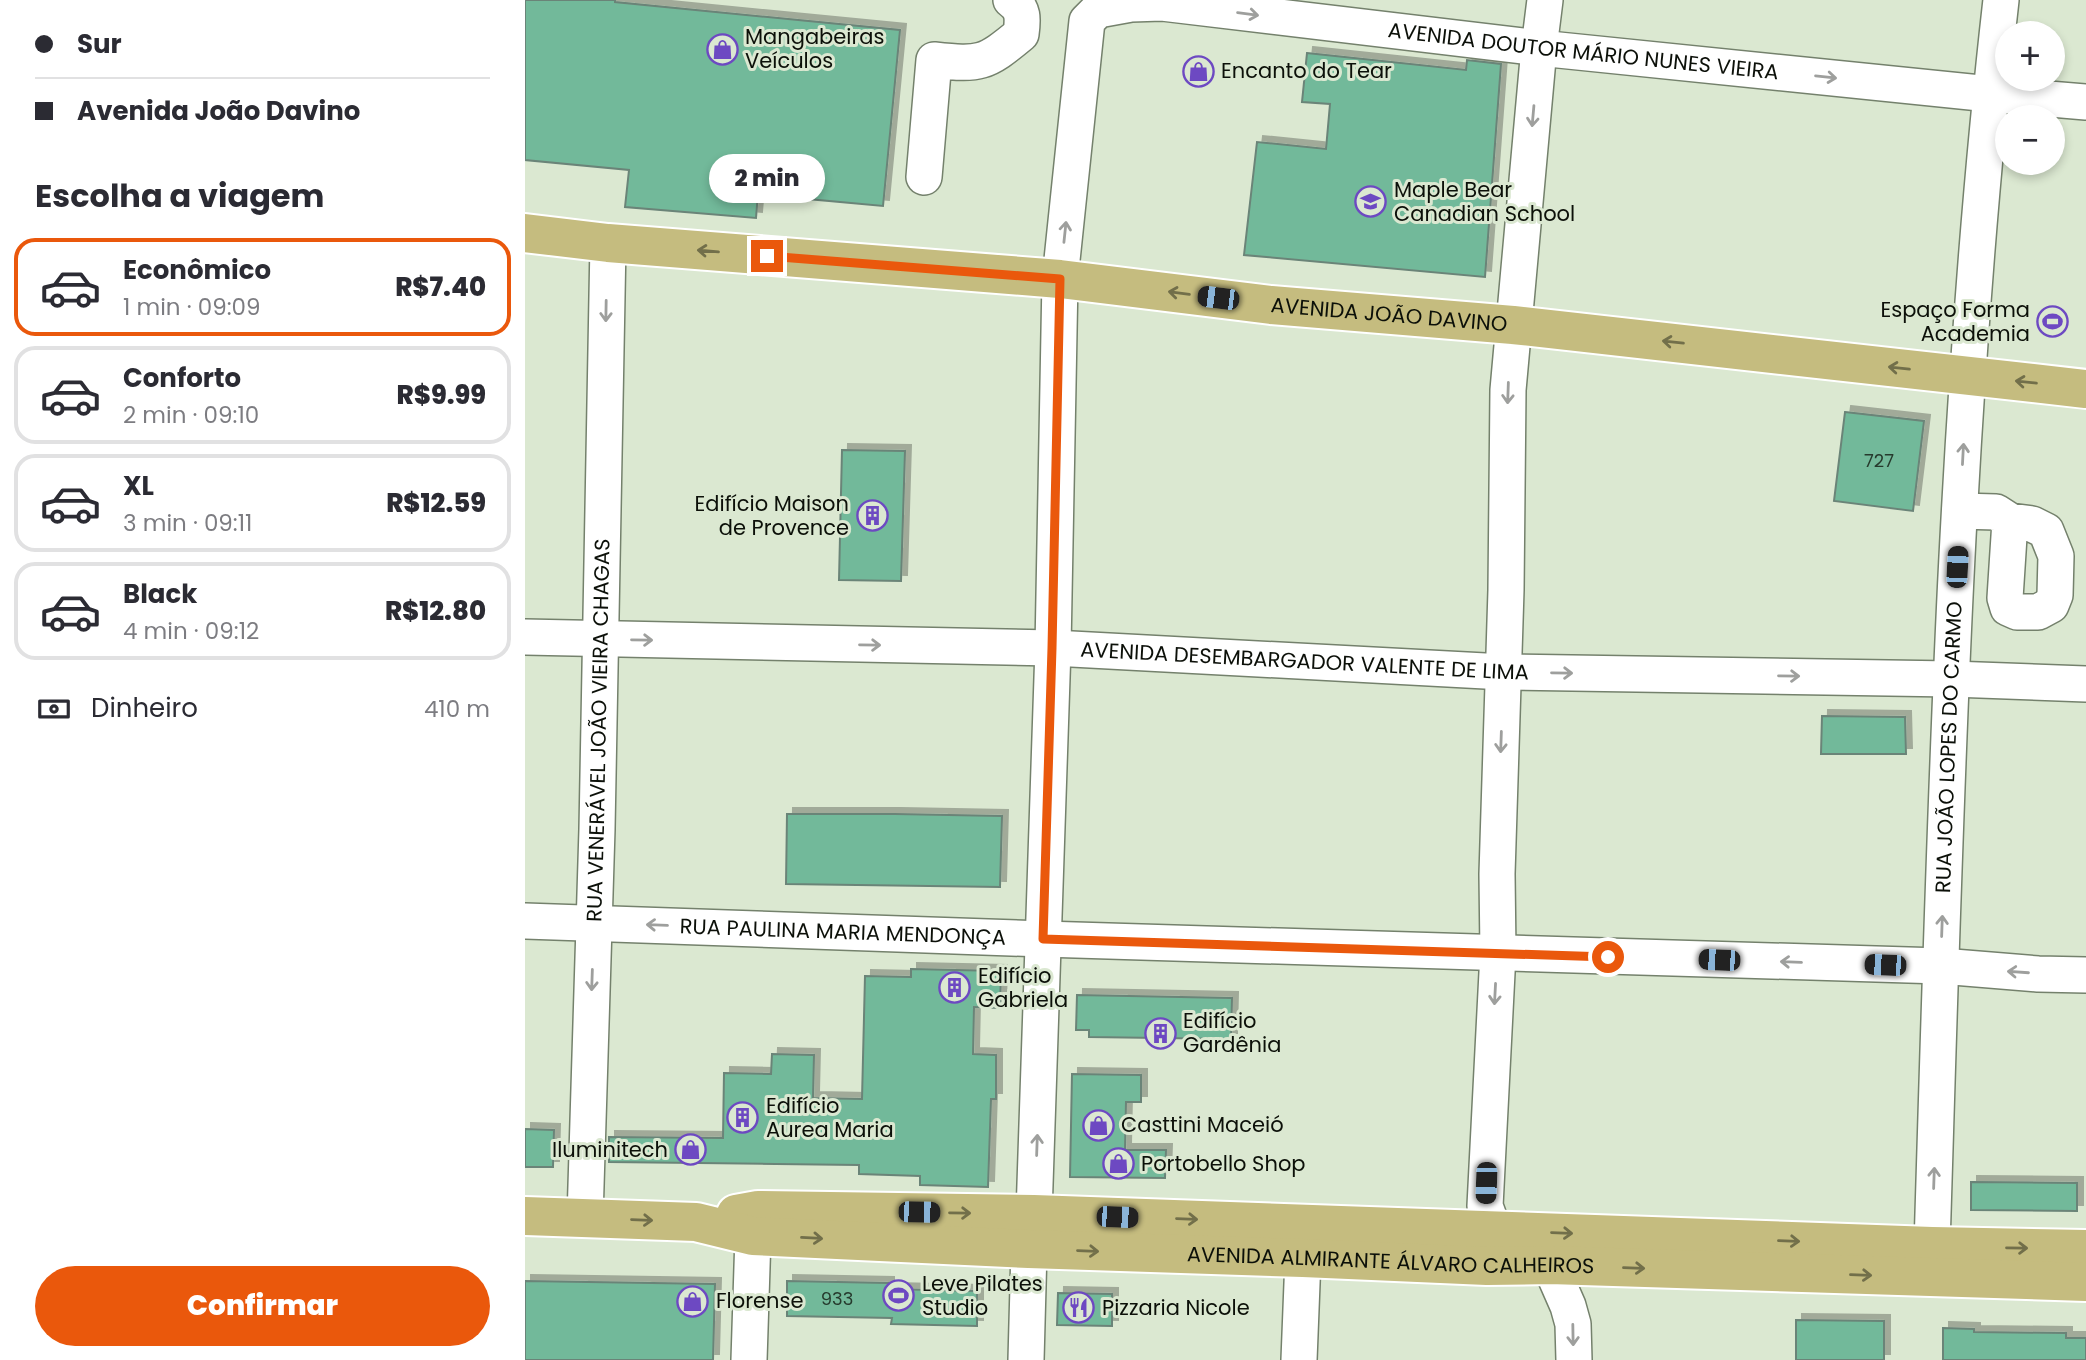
<!DOCTYPE html>
<html lang="pt">
<meta charset="utf-8">
<style>
body{margin:0;font-family:Poppins,sans-serif;background:#f2f2f3;color:#2b2b33;height:100vh;display:flex;flex-direction:column;font-size:26px;white-space:nowrap}
*{box-sizing:border-box;margin:0}
p{font-size:23px;color:#7c7c81}
.icon{flex:none;width:38px;height:38px;fill:none;stroke:currentColor;stroke-width:2;stroke-linecap:round;stroke-linejoin:round}
.map{position:relative;flex:1;overflow:hidden}
.drawer{display:flex;flex-direction:column;background:#fff;width:525px}
.drawer>*{flex:none}
.banner{display:grid;align-content:center;height:154px;padding:0 35px;background:#fff}
.tools{position:absolute;left:1470px;top:21px;display:grid;gap:14px}
.tools a{display:grid;place-items:center;width:70px;height:70px;border-radius:50%;background:#fff;box-shadow:0 4px 10px #0003;font-size:35px}
.end{position:absolute;width:32px;height:32px;margin:-16px;border:9px solid #ea580c;background:#fff;box-shadow:0 0 0 4px #fff}
.from{border-radius:50%}
.bubble{position:absolute;height:49px;border-radius:24px;background:#fff;box-shadow:0 4px 10px #0003;font-size:23px;font-weight:800;line-height:49px;text-align:center}
.car{position:absolute;width:21px;height:42px;margin:-21px -10px;border-radius:9px;box-shadow:0 0 5px 2px #0007;background:linear-gradient(#222 24%,#8ab4d8 0 40%,#222 0 76%,#8ab4d8 0 86%,#222 0)}
.banner b{display:flex;align-items:center;gap:24px;height:66px;font-size:26px}
.banner b+b{border-top:2px solid #e1e1e2}
.banner i{width:18px;height:18px;background:#2b2b33}
ul{padding:0;list-style:none}
li{display:flex;align-items:center;gap:21px;height:98px;margin:0 14px 10px;padding:0 21px;border:4px solid #e1e1e2;border-radius:21px}
li div{flex:1}
li b{display:block;font-size:26px}
li em{font-style:normal;font-weight:800}
li.selected{border-color:#ea580c}
li>.icon{width:63px;height:63px;stroke-width:1.5}
h2{padding:0 35px;font-size:32px;line-height:84px}
.pay{display:flex;align-items:center;gap:18px;height:77px;padding:0 35px;font-size:26px}
.pay p{margin-inline-start:auto}
.primary-button{display:flex;gap:14px;margin-top:auto;padding:14px 35px}
.primary-button a{flex:1;height:80px;border-radius:42px;background:#ea580c;color:#fff;font-size:28px;font-weight:800;line-height:80px;text-align:center}
main{display:flex;flex:1;min-height:0}
.map>svg:first-child{display:block}
.building{fill:#72b99a;stroke:#6b8478;stroke-width:2;filter:url(#shadow)}
.lines{fill:none;stroke-linecap:round;stroke-linejoin:round}
.minor-casing{stroke:#74816c;stroke-width:38}
.major-casing{stroke:#fff;stroke-width:42}
.minor{stroke:#fff;stroke-width:35}
.major{stroke:#c5bc7f;stroke-width:38}
.oneway{stroke:#9e9f9d}
.oneway2{stroke:#726f4a}
.route{stroke:#ea580c;stroke-width:9}
.labels{text-anchor:middle;stroke-width:6;stroke-linejoin:round;paint-order:stroke}
.number-label{font-size:18px;fill:#263a2d}
.poi-label{font-size:21px;fill:#0c1009;stroke:#dbe8d1;text-anchor:start}
.street-label{font-size:21px;fill:#0c1009;stroke:#dbe8d1}
</style>
<main>
<section class="drawer">
<div class="banner">
<b><i class="from"></i>Sur</b>
<b><i></i>Avenida João Davino</b>
</div>
<h2>Escolha a viagem</h2>
<ul>
<li class="selected"><svg class="icon" aria-label="car" viewBox="0 0 24 24"><path d="M5 17H2v-5l4-1 3-4h7l3 4 3 1v5h-3M9 17h6M6 11h13"/><circle cx="7" cy="17" r="2"/><circle cx="17" cy="17" r="2"/></svg><div><b>Econômico</b><p>1 min · 09:09</p></div><em>R$7.40</em></li>
<li><svg class="icon" aria-label="car" viewBox="0 0 24 24"><path d="M5 17H2v-5l4-1 3-4h7l3 4 3 1v5h-3M9 17h6M6 11h13"/><circle cx="7" cy="17" r="2"/><circle cx="17" cy="17" r="2"/></svg><div><b>Conforto</b><p>2 min · 09:10</p></div><em>R$9.99</em></li>
<li><svg class="icon" aria-label="car" viewBox="0 0 24 24"><path d="M5 17H2v-5l4-1 3-4h7l3 4 3 1v5h-3M9 17h6M6 11h13"/><circle cx="7" cy="17" r="2"/><circle cx="17" cy="17" r="2"/></svg><div><b>XL</b><p>3 min · 09:11</p></div><em>R$12.59</em></li>
<li><svg class="icon" aria-label="car" viewBox="0 0 24 24"><path d="M5 17H2v-5l4-1 3-4h7l3 4 3 1v5h-3M9 17h6M6 11h13"/><circle cx="7" cy="17" r="2"/><circle cx="17" cy="17" r="2"/></svg><div><b>Black</b><p>4 min · 09:12</p></div><em>R$12.80</em></li>
</ul>
<div class="pay"><svg class="icon" aria-label="cash" viewBox="0 0 24 24"><path d="M3 7h18v10H3z"/><circle cx="12" cy="12" r="2"/></svg>Dinheiro<p>410 m</p></div>
<div class="primary-button"><a>Confirmar</a></div>
</section>
<div class="map">
<svg width="1561" height="1360" viewBox="0 0 1561 1360">
<defs>
<filter id="shadow"><feDropShadow dx="6" dy="-6" stdDeviation="0" flood-color="#0004"/></filter>
</defs>
<rect width="100%" height="100%" fill="#dbe8d1"/>
<g class="building">
<polygon points="0,0 90,0 90,2 375,30 358,206 283,199 285,186 234,181 231,218 100,207 104,170 0,160"/>
<polygon points="782,53 941,70 942,60 976,64 960,277 719,255 732,142 801,149 805,104 777,102"/>
<polygon points="1320,412 1399,421 1388,511 1309,501"/>
<polygon points="317,450 380,451 376,581 314,580"/>
<polygon points="1297,716 1380,717 1381,754 1296,754"/>
<polygon points="262,814 370,814 477,816 475,887 261,884"/>
<polygon points="386,969 476,971 475,1008 449,1007 448,1054 471,1055 471,1099 466,1099 463,1187 395,1185 395,1176 334,1174 334,1165 84,1162 84,1137 198,1138 199,1073 246,1074 247,1054 289,1055 288,1098 337,1099 340,976 386,977"/>
<polygon points="552,995 707,998 706,1039 564,1037 564,1030 551,1030"/>
<polygon points="547,1074 616,1075 616,1102 601,1102 600,1150 641,1150 640,1178 545,1177"/>
<polygon points="0,1129 29,1130 28,1167 0,1167"/>
<polygon points="1446,1182 1552,1183 1552,1211 1446,1210"/>
<polygon points="0,1281 190,1284 188,1360 0,1360"/>
<polygon points="262,1281 363,1283 363,1289 452,1291 452,1326 366,1324 367,1318 262,1316"/>
<polygon points="533,1293 587,1294 587,1326 532,1325"/>
<polygon points="1271,1320 1359,1321 1359,1360 1271,1360"/>
<polygon points="1418,1328 1449,1329 1449,1332 1541,1333 1541,1338 1561,1338 1561,1360 1418,1360"/>
</g>
<g class="lines">
<defs>
<g id="minor">
<polyline points="1020,0 1014,48 983,390 981,590 972,874 973,953 960,1206 969,1231 1025,1265 1043,1306 1048,1324 1049,1360"/>
<path d="M399 177 409 60C455 65 460 64 496 34 498 19 499 9 486 0"/>
<polyline points="1435,511 1471,512 1485,521 1480,598 1483,608 1492,612 1513,612 1526,605 1530,595 1531,556 1521,531 1507,524 1485,521"/>
<path id="s1" d="M0 637 528 648 979 672 1427 679 1561 684"/>
<path id="s2" d="M0 921 518 939 1416 966 1513 974 1561 975"/>
<path id="s3" d="M509 1214 528 648 535 279 562 21 573 10 606 4 637 3 1014 48 1465 94 1561 102"/>
<path id="s4" d="M60 1218 72 829 83 243"/>
<path id="s5" d="M1407 1246C1420 831 1429 414 1476 0"/>
<polyline points="224,1360 228,1236"/>
<polyline points="501,1360 504,1249"/>
<polyline points="774,1360 778,1258"/>
</g>
<g id="major">
<path id="s6" d="M0 233 83 243 535 279 746 305 988 325 1561 389"/>
<polyline points="211,1214 233,1210 509,1214 1407,1246 1561,1249"/>
<path id="s7" d="M0 1216 171 1222 228 1236 504 1249 778 1258 962 1266 1025 1265 1561 1282"/>
</g>
</defs>
<use href="#minor" class="minor-casing"/>
<use href="#major" class="major-casing"/>
<use href="#minor" class="minor"/>
<use href="#major" class="major"/>
</g>
<defs><path id="oneway-shaft" d="M-6 0H5M1.5-3L5.5 0L1.5 3" fill="none" stroke-width="1.6" stroke-linecap="round" stroke-linejoin="round" transform="scale(1.75)"/></defs>
<g class="oneway">
<use href="#oneway-shaft" transform="translate(723 14) rotate(7)"/>
<use href="#oneway-shaft" transform="translate(1301 77) rotate(6)"/>
<use href="#oneway-shaft" transform="translate(1008 116) rotate(95)"/>
<use href="#oneway-shaft" transform="translate(540 232) rotate(-84)"/>
<use href="#oneway-shaft" transform="translate(81 311) rotate(91)"/>
<use href="#oneway-shaft" transform="translate(983 393) rotate(92)"/>
<use href="#oneway-shaft" transform="translate(1438 454) rotate(-87)"/>
<use href="#oneway-shaft" transform="translate(117 640) rotate(1)"/>
<use href="#oneway-shaft" transform="translate(345 645) rotate(1)"/>
<use href="#oneway-shaft" transform="translate(1037 673) rotate(1)"/>
<use href="#oneway-shaft" transform="translate(1264 676) rotate(1)"/>
<use href="#oneway-shaft" transform="translate(976 742) rotate(92)"/>
<use href="#oneway-shaft" transform="translate(132 925) rotate(-178)"/>
<use href="#oneway-shaft" transform="translate(1417 926) rotate(-88)"/>
<use href="#oneway-shaft" transform="translate(1266 962) rotate(-178)"/>
<use href="#oneway-shaft" transform="translate(1493 972) rotate(-176)"/>
<use href="#oneway-shaft" transform="translate(67 980) rotate(92)"/>
<use href="#oneway-shaft" transform="translate(970 994) rotate(93)"/>
<use href="#oneway-shaft" transform="translate(512 1145) rotate(-88)"/>
<use href="#oneway-shaft" transform="translate(1409 1178) rotate(-88)"/>
<use href="#oneway-shaft" transform="translate(1048 1335) rotate(89)"/>
</g>
<g class="oneway2">
<use href="#oneway-shaft" transform="translate(183 251) rotate(-175)"/>
<use href="#oneway-shaft" transform="translate(654 293) rotate(-173)"/>
<use href="#oneway-shaft" transform="translate(1148 342) rotate(-174)"/>
<use href="#oneway-shaft" transform="translate(1374 368) rotate(-174)"/>
<use href="#oneway-shaft" transform="translate(1501 382) rotate(-174)"/>
<use href="#oneway-shaft" transform="translate(435 1213) rotate(1)"/>
<use href="#oneway-shaft" transform="translate(662 1219) rotate(2)"/>
<use href="#oneway-shaft" transform="translate(117 1220) rotate(2)"/>
<use href="#oneway-shaft" transform="translate(1037 1233) rotate(2)"/>
<use href="#oneway-shaft" transform="translate(287 1238) rotate(3)"/>
<use href="#oneway-shaft" transform="translate(1264 1241) rotate(2)"/>
<use href="#oneway-shaft" transform="translate(1492 1248) rotate(1)"/>
<use href="#oneway-shaft" transform="translate(563 1251) rotate(2)"/>
<use href="#oneway-shaft" transform="translate(1109 1268) rotate(2)"/>
<use href="#oneway-shaft" transform="translate(1336 1275) rotate(2)"/>
</g>
<g class="lines">
<polyline class="route" points="242,256 535,279 527,648 518,939 1083,957"/>
</g>
<defs>
<symbol id="shop-ring" viewBox="-11 -11 22 22"><circle r="9.5" fill="#dbe8d1" stroke="#6d49c2" stroke-width="1.5"/><path d="M-5-2.5h2.3a2.7 3.5 0 0 1 5.4 0H5L5.5 6h-11ZM-1.5-2.5h3a1.5 2.3 0 0 0-3 0Z" fill="#6d49c2"/></symbol>
<symbol id="school-ring" viewBox="-11 -11 22 22"><circle r="9.5" fill="#dbe8d1" stroke="#6d49c2" stroke-width="1.5"/><path d="M0-5L7-2L0 1L-7-2ZM-4 1L0 2.5L4 1V4Q0 6-4 4Z" fill="#6d49c2"/></symbol>
<symbol id="stadium-ring" viewBox="-11 -11 22 22"><circle r="9.5" fill="#dbe8d1" stroke="#6d49c2" stroke-width="1.5"/><path d="M0-5a6.5 5 0 1 0 0 10a6.5 5 0 1 0 0-10ZM-3.5-1.8h7v3.6h-7Z" fill="#6d49c2"/></symbol>
<symbol id="building-ring" viewBox="-11 -11 22 22"><circle r="9.5" fill="#dbe8d1" stroke="#6d49c2" stroke-width="1.5"/><path d="M-4-6H4V6H1V3H-1V6H-4ZM-2.5-4.3h1.7v1.8h-1.7ZM.8-4.3h1.7v1.8H.8ZM-2.5-1h1.7V.8h-1.7ZM.8-1h1.7V.8H.8Z" fill="#6d49c2"/></symbol>
<symbol id="restaurant-ring" viewBox="-11 -11 22 22"><circle r="9.5" fill="#dbe8d1" stroke="#6d49c2" stroke-width="1.5"/><path d="M-5-6h1v4h1v-4h1v4h1v-4h1v5L-1.5 .5V6h-2V.5L-5-1ZM5-6V6H3V1.5H1.5Q1.5-4 5-6Z" fill="#6d49c2"/></symbol>
</defs>
<g fill-rule="evenodd">
<use href="#shop-ring" x="180" y="32" width="35" height="35"/>
<use href="#shop-ring" x="656" y="54" width="35" height="35"/>
<use href="#school-ring" x="828" y="184" width="35" height="35"/>
<use href="#stadium-ring" x="1510" y="304" width="35" height="35"/>
<use href="#building-ring" x="330" y="498" width="35" height="35"/>
<use href="#building-ring" x="412" y="970" width="35" height="35"/>
<use href="#building-ring" x="618" y="1016" width="35" height="35"/>
<use href="#building-ring" x="200" y="1100" width="35" height="35"/>
<use href="#shop-ring" x="556" y="1108" width="35" height="35"/>
<use href="#shop-ring" x="148" y="1132" width="35" height="35"/>
<use href="#shop-ring" x="576" y="1146" width="35" height="35"/>
<use href="#stadium-ring" x="356" y="1278" width="35" height="35"/>
<use href="#shop-ring" x="150" y="1284" width="35" height="35"/>
<use href="#restaurant-ring" x="536" y="1290" width="35" height="35"/>
</g>
<g class="labels">
<g class="number-label">
<text x="1354" y="467">727</text>
<text x="312" y="1305">933</text>
</g>
<g class="poi-label">
<text x="220" y="44">Mangabeiras<tspan x="220" dy="24">Veículos</tspan></text>
<text x="696" y="78">Encanto do Tear</text>
<text x="869" y="197">Maple Bear<tspan x="869" dy="24">Canadian School</tspan></text>
<text x="1505" y="317" text-anchor="end">Espaço Forma<tspan x="1505" dy="24">Academia</tspan></text>
<text x="324" y="511" text-anchor="end">Edifício Maison<tspan x="324" dy="24">de Provence</tspan></text>
<text x="453" y="983">Edifício<tspan x="453" dy="24">Gabriela</tspan></text>
<text x="658" y="1028">Edifício<tspan x="658" dy="24">Gardênia</tspan></text>
<text x="241" y="1113">Edifício<tspan x="241" dy="24">Aurea Maria</tspan></text>
<text x="596" y="1132">Casttini Maceió</text>
<text x="143" y="1157" text-anchor="end">Iluminitech</text>
<text x="616" y="1171">Portobello Shop</text>
<text x="397" y="1291">Leve Pilates<tspan x="397" dy="24">Studio</tspan></text>
<text x="191" y="1308">Florense</text>
<text x="577" y="1315">Pizzaria Nicole</text>
</g>
<g class="street-label">
<text dy="7" stroke="none"><textPath href="#s3" startOffset="1699">AVENIDA DOUTOR MÁRIO NUNES VIEIRA</textPath></text>
<text dy="7" stroke="none"><textPath href="#s6" startOffset="868">AVENIDA JOÃO DAVINO</textPath></text>
<text dy="7" stroke="none"><textPath href="#s1" startOffset="780">AVENIDA DESEMBARGADOR VALENTE DE LIMA</textPath></text>
<text dy="7" stroke="none"><textPath href="#s4" startOffset="488">RUA VENERÁVEL JOÃO VIEIRA CHAGAS</textPath></text>
<text dy="7" stroke="none"><textPath href="#s5" startOffset="499">RUA JOÃO LOPES DO CARMO</textPath></text>
<text dy="7" stroke="none"><textPath href="#s2" startOffset="318">RUA PAULINA MARIA MENDONÇA</textPath></text>
<text dy="7" stroke="none"><textPath href="#s7" startOffset="868">AVENIDA ALMIRANTE ÁLVARO CALHEIROS</textPath></text>
</g>
</g>
</svg>
<div class="tools">
<a>+</a>
<a>−</a>
</div>
<i class="end from" style="left:1083px;top:957px"></i>
<i class="end" style="left:242px;top:256px"></i>
<div class="bubble" style="left:184px;top:154px;width:116px">2 min</div>
<i class="car" style="left:693px;top:298px;rotate:277deg"></i>
<i class="car" style="left:1432px;top:567px;rotate:3deg"></i>
<i class="car" style="left:1194px;top:960px;rotate:272deg"></i>
<i class="car" style="left:1360px;top:965px;rotate:272deg"></i>
<i class="car" style="left:961px;top:1183px;rotate:182deg"></i>
<i class="car" style="left:394px;top:1212px;rotate:91deg"></i>
<i class="car" style="left:592px;top:1217px;rotate:92deg"></i>
</div>
</main>
